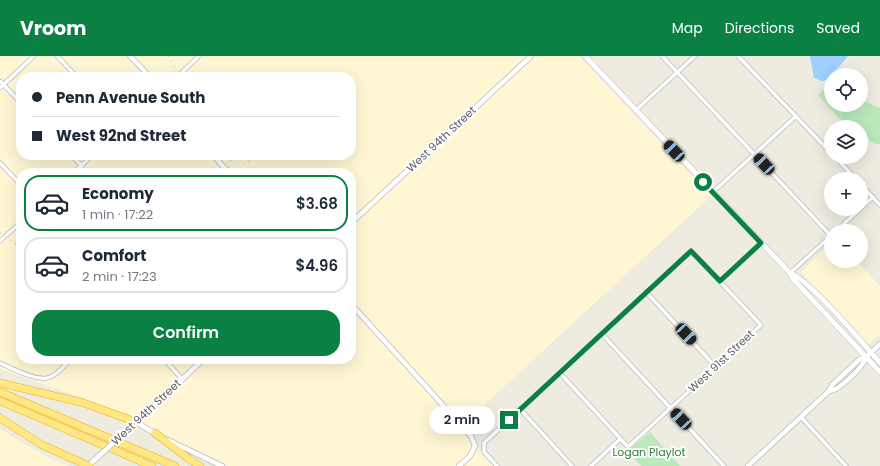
<!DOCTYPE html>
<meta charset="utf-8">
<style>
body{margin:0;font-family:Poppins,sans-serif;background:#f6f6f7;color:#1f2937;height:100vh;display:flex;flex-direction:column;font-size:15px;white-space:nowrap}
*{box-sizing:border-box;margin:0}
p{font-size:13px;color:#747a83}
.icon{flex:none;width:22px;height:22px;fill:none;stroke:currentColor;stroke-width:2;stroke-linecap:round;stroke-linejoin:round}
.map{position:relative;flex:1;overflow:hidden}
.panel{position:absolute;left:16px;top:112px;width:340px;height:196px;display:flex;flex-direction:column;background:#fff;border-radius:16px;box-shadow:0 4px 16px #0002}
.panel>*{flex:none}
.hud{position:absolute;left:16px;top:16px;width:340px;height:88px;border-radius:16px;box-shadow:0 4px 16px #0002;display:grid;align-content:center;height:88px;padding:0 16px;background:#fff}
.fabs{position:absolute;left:824px;top:12px;display:grid;gap:8px}
.fabs a{display:grid;place-items:center;width:44px;height:44px;border-radius:50%;background:#fff;box-shadow:0 4px 16px #0002;font-size:20px}
.end{position:absolute;width:18px;height:18px;margin:-9px;border:5px solid #0b8043;background:#fff;box-shadow:0 0 0 2px #fff}
.from{border-radius:50%}
.bubble{position:absolute;height:28px;border-radius:14px;background:#fff;box-shadow:0 4px 16px #0002;font-size:13px;font-weight:600;line-height:28px;text-align:center}
.car{position:absolute;width:12px;height:24px;margin:-12px -6px;border-radius:5px;box-shadow:0 0 3px 1px #0007;background:linear-gradient(#222 24%,#8ab4d8 0 40%,#222 0 76%,#8ab4d8 0 86%,#222 0)}
.hud b{display:flex;align-items:center;gap:14px;height:38px;font-size:15px}
.hud b+b{border-top:1px solid #e0e1e3}
.hud i{width:10px;height:10px;background:#1f2937}
ul{padding:7px 0 0;list-style:none}
li{display:flex;align-items:center;gap:12px;height:56px;margin:0 8px 6px;padding:0 8px;border:2px solid #e0e1e3;border-radius:16px}
li div{flex:1}
li b{display:block;font-size:15px}
li em{font-style:normal;font-weight:600}
li.current{border-color:#0b8043}
li>.icon{width:36px;height:36px;stroke-width:1.5}
.cta{display:flex;gap:8px;margin-top:auto;padding:8px 16px}
.cta a{flex:1;height:46px;border-radius:16px;background:#0b8043;color:#fff;font-size:16px;font-weight:600;line-height:46px;text-align:center}
header{display:flex;align-items:center;gap:24px;box-sizing:border-box;height:56px;padding:0 20px;background:#0b8043;color:#fff}
header strong{font-size:19px}
nav{display:flex;gap:22px;margin-inline-start:auto;font-size:14px}
.map>svg:first-child{display:block}
.commercial{fill:#fff7d4;fill-rule:evenodd}
.green{fill:#bae9bc}
.water{fill:#9fd0ff}
.lines{fill:none;stroke-linecap:round;stroke-linejoin:round}
.minor-casing{stroke:#b9bbc1;stroke-width:5}
.tertiary-casing{stroke:#b9bbc1;stroke-width:6}
.secondary-casing{stroke:#b9bdc4;stroke-width:6}
.motorway-casing{stroke:#eeb100;stroke-width:8}
.minor{stroke:#fff;stroke-width:3.5}
.tertiary{stroke:#fff;stroke-width:4.5}
.secondary{stroke:#fff;stroke-width:5}
.motorway{stroke:#ffe786;stroke-width:7}
.rail{stroke:#b5b6b6;stroke-width:1;stroke-dasharray:1 5;stroke-linecap:butt}
.tertiary-bridge-casing{stroke:#b9bbc1;stroke-width:6;stroke-linecap:butt}
.tertiary-bridge{stroke:#fff;stroke-width:4.5}
.route{stroke:#0b8043;stroke-width:5}
.labels{text-anchor:middle;stroke-width:4;stroke-linejoin:round;paint-order:stroke}
.street-label{font-size:11px;fill:#595d63;stroke:#fff}
.park-label{font-size:11px;fill:#2b8233;stroke:#fff}
</style>
<header>
<strong>Vroom</strong>
<nav><a>Map</a><a>Directions</a><a>Saved</a></nav>
</header>
<div class="map">
<svg width="880" height="410" viewBox="0 0 880 410">
<rect width="100%" height="100%" fill="#eeece0"/>
<g class="commercial">
<path d="M0 0H579L711 140 459 372 493 410H228L200 398 121 356 0 313ZM21 21H351V99H21ZM21 117H351V303H21Z"/>
<polygon points="831,187 831,205 857,205 880,230 880,278 870,287 868,288 801,216"/>
<polygon points="0,373 47,401 69,410 0,410"/>
</g>
<g class="green">
<path d="M828 29H831V49H861V44L880 52V88H875L861 78V71C842 71 830 52 818 39Z"/>
<polygon points="650,376 680,410 641,410 628,395"/>
</g>
<polygon class="water" points="810,0 848,0 828,24 822,25 814,22"/>
<g class="lines">
<defs>
<g id="minor">
<polyline points="57,0 77,21"/>
<polyline points="662,0 831,180"/>
<polyline points="738,0 831,97"/>
<polyline points="177,21 199,0"/>
<polyline points="0,25 21,47"/>
<polyline points="0,32 34,0"/>
<polyline points="636,54 695,0"/>
<polyline points="71,99 82,110"/>
<polyline points="835,101 856,123"/>
<polyline points="0,107 21,129"/>
<polyline points="73,117 93,99"/>
<polyline points="861,129 880,149"/>
<polyline points="713,136 795,61"/>
<polyline points="861,152 873,141"/>
<polyline points="836,175 860,153"/>
<polyline points="0,185 21,166"/>
<polyline points="790,217 831,180"/>
<polyline points="720,225 761,187"/>
<polyline points="646,236 715,310"/>
<polyline points="602,278 724,410"/>
<polyline points="164,303 182,323"/>
<path d="M0 307C11 312 39 327 50 321 58 318 65 309 71 303"/>
<polyline points="520,353 572,410"/>
<polyline points="801,361 846,410"/>
<path d="M497 410 484 396V387L486 385C554 322 623 258 691 195L761 269 628 391 560 317"/>
<polyline points="591,410 620,383"/>
</g>
<g id="tertiary">
<polyline points="130,0 150,21"/>
<polyline points="213,99 229,117"/>
<polyline points="351,167 531,0"/>
<polyline points="351,248 471,380 475,390 470,400 459,410"/>
<path d="M829 335C839 335 864 310 866 301"/>
<polyline points="136,366 156,378"/>
<polyline points="124,377 204,303"/>
<polyline points="168,384 222,410"/>
<polyline points="88,410 99,400"/>
<polyline points="748,410 829,335 832,329 860,303 866,301 880,288"/>
</g>
<g id="secondary">
<polyline points="585,0 790,217 793,223 880,316"/>
<path d="M790 217C811 225 863 287 880 307"/>
</g>
<g id="motorway">
<polyline points="0,327 84,347 136,366"/>
<polyline points="0,336 175,410"/>
<polyline points="0,345 152,410"/>
<polyline points="0,362 42,389 89,410"/>
<polyline points="155,377 189,403 200,410"/>
</g>
</defs>
<use href="#minor" class="minor-casing"/>
<use href="#tertiary" class="tertiary-casing"/>
<use href="#secondary" class="secondary-casing"/>
<use href="#motorway" class="motorway-casing"/>
<use href="#minor" class="minor"/>
<use href="#tertiary" class="tertiary"/>
<use href="#secondary" class="secondary"/>
<use href="#motorway" class="motorway"/>
<g class="rail">
<polyline points="168,0 175,14 181,21"/>
<polyline points="228,117 232,99"/>
<polyline points="234,117 245,107 261,99"/>
<polyline points="0,177 21,192"/>
</g>
<defs>
<polyline id="tertiary-bridge" points="99,400 124,377"/>
</defs>
<use href="#tertiary-bridge" class="tertiary-bridge-casing"/>
<use href="#tertiary-bridge" class="tertiary-bridge"/>
</g>
<g class="lines">
<polyline class="route" points="509,364 691,195 720,225 761,187 703,126"/>
</g>
<g class="labels">
<g class="street-label">
<text transform="translate(441 83) rotate(-43)" y="4">West 94th Street</text>
<text transform="translate(721 305) rotate(-43)" y="4">West 91st Street</text>
<text transform="translate(146 356) rotate(-43)" y="4">West 94th Street</text>
</g>
<g class="park-label">
<text x="649" y="400">Logan Playlot</text>
</g>
</g>
</svg>
<div class="fabs">
<a><svg class="icon" aria-label="locate" viewBox="0 0 24 24"><circle cx="12" cy="12" r="6"/><path d="M12 2v4M12 18v4M2 12h4M18 12h4"/></svg></a>
<a><svg class="icon" aria-label="layers" viewBox="0 0 24 24"><path d="M12 4l9 5-9 5-9-5zM3 14l9 5 9-5"/></svg></a>
<a>+</a>
<a>−</a>
</div>
<i class="end from" style="left:703px;top:126px"></i>
<i class="end" style="left:509px;top:364px"></i>
<div class="bubble" style="left:429px;top:350px;width:66px">2 min</div>
<i class="car" style="left:674px;top:95px;rotate:317deg"></i>
<i class="car" style="left:764px;top:108px;rotate:317deg"></i>
<i class="car" style="left:686px;top:278px;rotate:137deg"></i>
<i class="car" style="left:681px;top:363px;rotate:317deg"></i>
<div class="hud">
<b><i class="from"></i>Penn Avenue South</b>
<b><i></i>West 92nd Street</b>
</div>
<section class="panel">
<ul>
<li class="current"><svg class="icon" aria-label="car" viewBox="0 0 24 24"><path d="M5 17H2v-5l4-1 3-4h7l3 4 3 1v5h-3M9 17h6M6 11h13"/><circle cx="7" cy="17" r="2"/><circle cx="17" cy="17" r="2"/></svg><div><b>Economy</b><p>1 min · 17:22</p></div><em>$3.68</em></li>
<li><svg class="icon" aria-label="car" viewBox="0 0 24 24"><path d="M5 17H2v-5l4-1 3-4h7l3 4 3 1v5h-3M9 17h6M6 11h13"/><circle cx="7" cy="17" r="2"/><circle cx="17" cy="17" r="2"/></svg><div><b>Comfort</b><p>2 min · 17:23</p></div><em>$4.96</em></li>
</ul>
<div class="cta"><a>Confirm</a></div>
</section>
</div>
